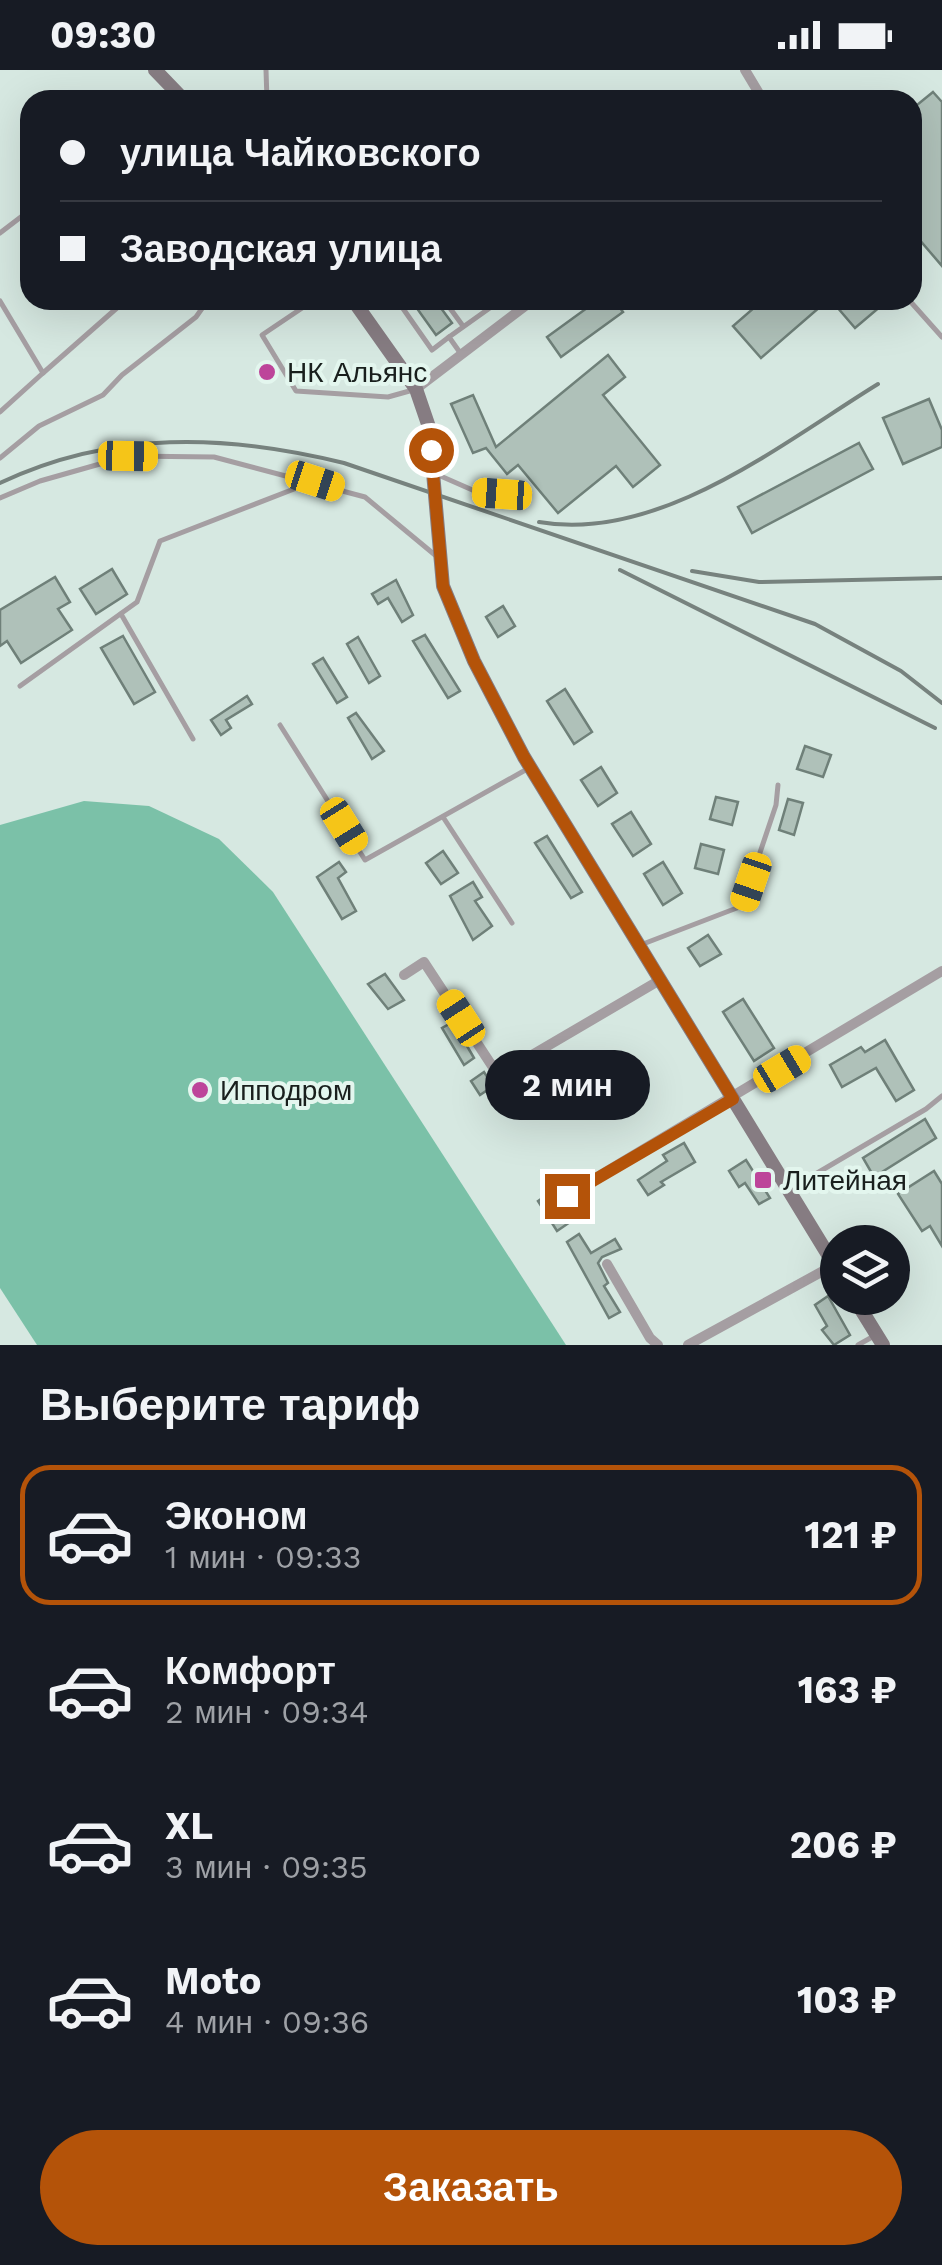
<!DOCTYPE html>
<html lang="ru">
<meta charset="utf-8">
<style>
body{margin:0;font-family:"Work Sans",sans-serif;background:#242831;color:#f1f3f6;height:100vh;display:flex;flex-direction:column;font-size:38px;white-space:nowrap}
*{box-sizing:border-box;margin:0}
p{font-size:32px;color:#9ea1a6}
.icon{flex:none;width:55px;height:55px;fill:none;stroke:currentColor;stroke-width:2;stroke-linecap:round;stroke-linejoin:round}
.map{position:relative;height:1275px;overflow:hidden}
.side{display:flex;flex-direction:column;background:#171b24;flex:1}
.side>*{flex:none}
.hud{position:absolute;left:20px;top:20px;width:902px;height:220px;border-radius:30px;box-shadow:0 10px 40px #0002;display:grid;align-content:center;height:220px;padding:0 40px;background:#171b24}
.buttons{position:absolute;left:820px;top:1155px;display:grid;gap:20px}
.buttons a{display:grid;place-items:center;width:90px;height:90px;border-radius:50%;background:#171b24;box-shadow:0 10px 40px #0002;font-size:50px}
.end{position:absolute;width:45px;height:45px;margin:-22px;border:12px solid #b45309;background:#fff;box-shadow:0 0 0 5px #fff}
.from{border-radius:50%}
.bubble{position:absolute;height:70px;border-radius:35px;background:#171b24;box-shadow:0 10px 40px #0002;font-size:32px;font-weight:700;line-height:70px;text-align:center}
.car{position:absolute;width:30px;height:60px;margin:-30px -15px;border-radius:12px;box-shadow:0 0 8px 2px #0007;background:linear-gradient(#f5c518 24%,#345 0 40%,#f5c518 0 76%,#345 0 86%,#f5c518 0)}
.hud b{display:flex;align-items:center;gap:35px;height:95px;font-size:38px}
.hud b+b{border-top:2px solid #363941}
.hud i{width:25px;height:25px;background:#f1f3f6}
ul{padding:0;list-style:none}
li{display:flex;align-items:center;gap:30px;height:140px;margin:0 20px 15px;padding:0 20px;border:5px solid transparent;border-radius:30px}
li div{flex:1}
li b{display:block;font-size:38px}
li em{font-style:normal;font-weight:700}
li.selected{border-color:#b45309}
li>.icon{width:90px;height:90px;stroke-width:1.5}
h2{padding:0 40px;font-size:45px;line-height:120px}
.primary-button{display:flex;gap:20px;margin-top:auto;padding:20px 40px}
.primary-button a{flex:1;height:115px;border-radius:60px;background:#b45309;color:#fff;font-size:40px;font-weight:700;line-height:115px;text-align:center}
.status{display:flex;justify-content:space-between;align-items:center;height:70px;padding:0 50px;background:#171b24;direction:ltr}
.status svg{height:28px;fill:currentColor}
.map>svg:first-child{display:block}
.green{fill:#7bc1a8}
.building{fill:#afc1b9;stroke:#6f8079;stroke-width:2.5}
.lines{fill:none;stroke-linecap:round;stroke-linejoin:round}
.lane{stroke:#a59ea2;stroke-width:5}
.street{stroke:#a59ea2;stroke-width:10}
.secondary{stroke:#867c82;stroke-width:14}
.rail{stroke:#77827e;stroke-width:4}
.route{stroke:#b45309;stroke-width:12}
.poi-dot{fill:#bd459a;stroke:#e3f6ee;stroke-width:4}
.labels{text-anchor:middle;stroke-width:8;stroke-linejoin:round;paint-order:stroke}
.poi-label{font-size:28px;fill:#191f1d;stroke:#e3f6ee;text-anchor:start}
</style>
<div class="status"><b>09:30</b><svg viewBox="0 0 49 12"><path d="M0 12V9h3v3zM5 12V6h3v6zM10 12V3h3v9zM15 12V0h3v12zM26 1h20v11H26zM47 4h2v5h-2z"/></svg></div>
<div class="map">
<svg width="942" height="1275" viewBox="0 0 942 1275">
<rect width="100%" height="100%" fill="#d6e8e1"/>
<polygon class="green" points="84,731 149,736 219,769 273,822 566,1275 37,1275 0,1218 0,755"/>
<g class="building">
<polygon points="933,22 942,32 942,196 912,161 912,39"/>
<polygon points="411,230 435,230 452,253 436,265"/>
<polygon points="598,230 614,230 623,242 561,287 547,267"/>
<polygon points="763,230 828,230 761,288 733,256"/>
<polygon points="831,230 888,230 855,258"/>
<polygon points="608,285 625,307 603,325 660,395 633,417 616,396 558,443 518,395 507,404 486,378 473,383 451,334 473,325 496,377"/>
<polygon points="929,329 942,360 942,377 903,394 883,348"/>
<polygon points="859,373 873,399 752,463 738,437"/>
<polygon points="112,499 127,524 96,544 80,519"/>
<polygon points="55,507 70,532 58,539 72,560 21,593 7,571 0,576 0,540"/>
<polygon points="396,510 413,545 402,552 388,528 378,534 372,524"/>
<polygon points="503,536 515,556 498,567 486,547"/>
<polygon points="425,565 460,621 448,628 413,571"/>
<polygon points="123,566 155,622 134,634 101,578"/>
<polygon points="358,567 380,606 369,613 347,574"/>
<polygon points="323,588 347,627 337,633 313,594"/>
<polygon points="565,619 592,662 574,674 547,631"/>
<polygon points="247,626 252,634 226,650 231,658 221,665 211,650"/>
<polygon points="356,643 384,681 372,689 348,648"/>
<polygon points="805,676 831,685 823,707 797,699"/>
<polygon points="601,697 617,723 598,736 581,710"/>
<polygon points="716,727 738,732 732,755 710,749"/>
<polygon points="788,729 803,733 794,765 779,760"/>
<polygon points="631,742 651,774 633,786 612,754"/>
<polygon points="547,766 582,822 571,828 535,773"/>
<polygon points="701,774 724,780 718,804 695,798"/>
<polygon points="443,781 458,803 441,814 426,793"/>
<polygon points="339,792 346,802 338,808 356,841 342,849 317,807"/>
<polygon points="663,792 682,823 663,835 644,804"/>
<polygon points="473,812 482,827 475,831 492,856 473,870 450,826"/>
<polygon points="708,865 721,884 700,896 688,878"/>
<polygon points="385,904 404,930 388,939 368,914"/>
<polygon points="743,929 774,978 754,991 723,942"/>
<polygon points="453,952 474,988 464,995 442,958"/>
<polygon points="885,970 914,1020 896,1031 876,998 842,1017 830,995 861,977 865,982"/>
<polygon points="536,998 555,1028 527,1045 517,1028 499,1041 486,1021 480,1025 471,1011 484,1002 497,1022"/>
<polygon points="925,1049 936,1068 874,1107 863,1088"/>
<polygon points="684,1073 695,1092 661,1112 664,1115 648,1125 638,1110 667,1091 663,1085"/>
<polygon points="746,1090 770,1128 759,1134 745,1113 739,1117 729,1101"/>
<polygon points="934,1101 942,1114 942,1176 930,1156 922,1161 898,1124"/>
<polygon points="551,1122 573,1150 557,1161 538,1131"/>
<polygon points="579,1164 591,1183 615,1169 621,1179 602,1187 598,1193 608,1213 604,1216 620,1242 609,1248 567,1172"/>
<polygon points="828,1226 850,1265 834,1275 822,1260 827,1256 815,1235"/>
</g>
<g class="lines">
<g class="lane">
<polyline points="266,0 267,30"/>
<polyline points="28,103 30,114"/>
<polyline points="0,163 30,140"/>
<polyline points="314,230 262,265 296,321 388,327 413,320"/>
<polyline points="397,230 432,280 449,267"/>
<polyline points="444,230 463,256"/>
<polyline points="909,230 942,267"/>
<polyline points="0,231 43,303 126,230"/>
<polyline points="461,284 449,267 501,230"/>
<polyline points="0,342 43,303"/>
<polyline points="0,388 39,356 103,325 122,305 196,247 208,230"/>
<polyline points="436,404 477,422 502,423"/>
<polyline points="0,428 40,411 128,386 214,387 365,427 435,485"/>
<polyline points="121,544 193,669"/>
<polyline points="20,616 137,532 160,471 312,412"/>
<polyline points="280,655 365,790 529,698"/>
<polyline points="443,747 512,853"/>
<polyline points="643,874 742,836 776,735 778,715"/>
<polyline points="790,1119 926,1039 942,1026"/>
<polyline points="858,1275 874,1266"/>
</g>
<g class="street">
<polyline points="745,0 763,30"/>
<polyline points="416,319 533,230"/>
<polyline points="404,905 424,892 498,1005 660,910"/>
<polyline points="567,1125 942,901"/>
<polyline points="607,1194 650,1268 658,1275"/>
<polyline points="688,1275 834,1195"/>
</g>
<g class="secondary">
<polyline points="155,0 184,30"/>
<polyline points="353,230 416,319 429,357 443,516 474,591 524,687 838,1201"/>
<polyline points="854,1228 883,1275"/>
</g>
<g class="rail">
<path d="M0 413C112 360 226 364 344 393L815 554 901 601 942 633"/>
<path d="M539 452C659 473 782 373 878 314"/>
<polyline points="620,500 935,658"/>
<polyline points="692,501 759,512 942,508"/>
</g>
</g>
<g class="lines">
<polyline class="route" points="431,380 443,516 474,591 524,687 733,1029 567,1126"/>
</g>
<g class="poi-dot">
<circle cx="267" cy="302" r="10"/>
<circle cx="200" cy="1020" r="10"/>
<rect x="753" y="1100" width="20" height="20" rx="5"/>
</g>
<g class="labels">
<g class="poi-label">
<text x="287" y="312">НК Альянс</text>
<text x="220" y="1030">Ипподром</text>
<text x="783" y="1120">Литейная</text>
</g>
</g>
</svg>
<div class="buttons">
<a><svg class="icon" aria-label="layers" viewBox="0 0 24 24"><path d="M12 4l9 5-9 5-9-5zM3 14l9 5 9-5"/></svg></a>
</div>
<i class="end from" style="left:431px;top:380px"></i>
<i class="end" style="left:567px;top:1126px"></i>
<div class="bubble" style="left:485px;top:980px;width:165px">2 мин</div>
<i class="car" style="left:128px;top:386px;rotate:91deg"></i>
<i class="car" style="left:315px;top:411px;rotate:108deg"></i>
<i class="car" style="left:502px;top:424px;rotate:274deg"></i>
<i class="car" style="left:344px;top:756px;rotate:148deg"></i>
<i class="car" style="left:751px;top:812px;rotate:199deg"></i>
<i class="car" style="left:461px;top:948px;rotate:327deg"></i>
<i class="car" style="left:782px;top:999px;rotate:59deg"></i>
<div class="hud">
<b><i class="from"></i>улица Чайковского</b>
<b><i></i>Заводская улица</b>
</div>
</div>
<section class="side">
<h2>Выберите тариф</h2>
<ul>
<li class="selected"><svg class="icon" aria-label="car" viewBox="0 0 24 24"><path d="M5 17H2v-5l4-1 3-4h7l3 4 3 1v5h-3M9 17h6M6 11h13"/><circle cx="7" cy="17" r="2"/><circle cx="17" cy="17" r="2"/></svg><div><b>Эконом</b><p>1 мин · 09:33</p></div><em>121 ₽</em></li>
<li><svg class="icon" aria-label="car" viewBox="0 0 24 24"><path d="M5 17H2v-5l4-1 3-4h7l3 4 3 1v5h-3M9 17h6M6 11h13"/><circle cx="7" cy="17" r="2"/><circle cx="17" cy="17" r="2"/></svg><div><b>Комфорт</b><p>2 мин · 09:34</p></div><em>163 ₽</em></li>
<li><svg class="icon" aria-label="car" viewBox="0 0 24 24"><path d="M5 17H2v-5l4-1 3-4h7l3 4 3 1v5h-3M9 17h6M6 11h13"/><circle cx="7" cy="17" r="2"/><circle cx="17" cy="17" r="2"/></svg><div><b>XL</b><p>3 мин · 09:35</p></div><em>206 ₽</em></li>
<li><svg class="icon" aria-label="car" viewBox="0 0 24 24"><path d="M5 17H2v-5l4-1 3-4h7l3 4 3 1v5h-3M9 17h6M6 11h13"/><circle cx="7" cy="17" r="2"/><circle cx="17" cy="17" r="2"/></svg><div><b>Moto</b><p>4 мин · 09:36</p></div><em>103 ₽</em></li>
</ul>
<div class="primary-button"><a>Заказать</a></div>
</section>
